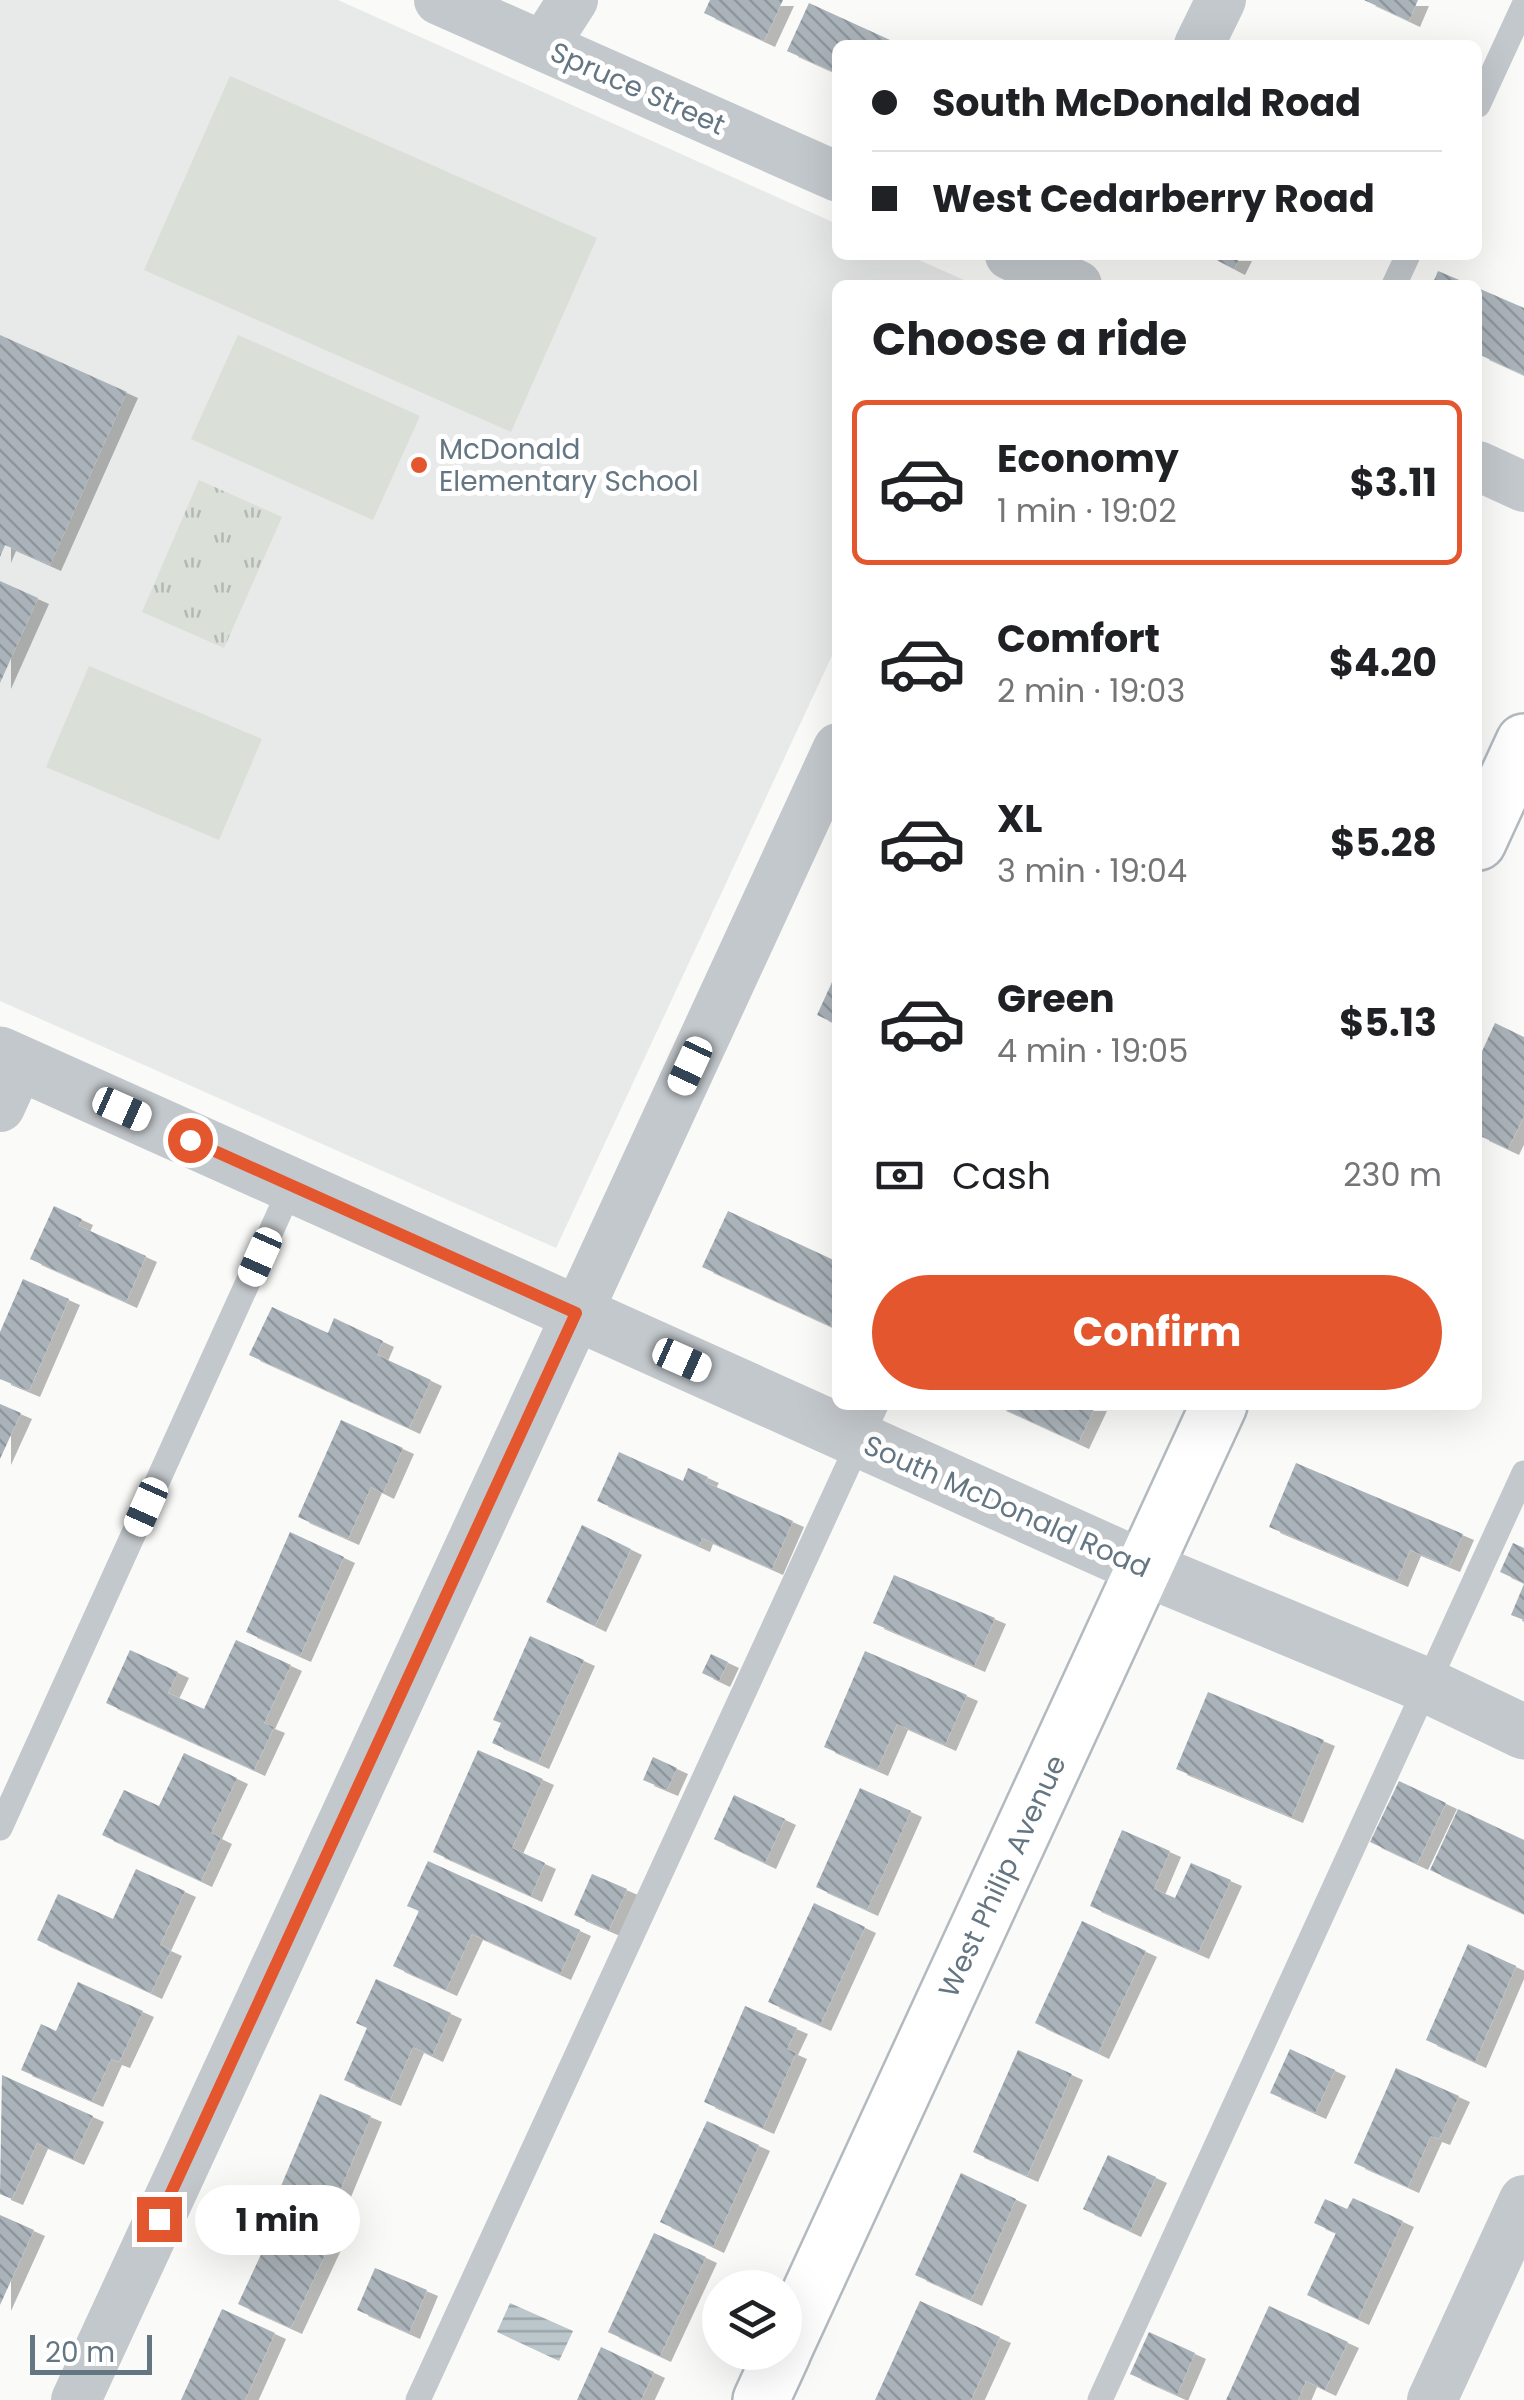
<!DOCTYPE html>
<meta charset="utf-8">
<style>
body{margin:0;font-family:Poppins,sans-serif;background:#f6f6f6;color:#202124;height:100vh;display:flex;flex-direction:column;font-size:38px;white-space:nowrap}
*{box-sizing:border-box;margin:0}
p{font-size:32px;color:#757577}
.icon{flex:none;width:55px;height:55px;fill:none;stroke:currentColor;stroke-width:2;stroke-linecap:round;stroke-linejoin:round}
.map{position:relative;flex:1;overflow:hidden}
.panel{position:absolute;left:832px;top:280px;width:650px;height:1130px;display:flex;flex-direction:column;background:#fff;border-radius:15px;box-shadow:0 10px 40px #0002}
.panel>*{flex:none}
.top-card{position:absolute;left:832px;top:40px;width:650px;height:220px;border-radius:15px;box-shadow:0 10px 40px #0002;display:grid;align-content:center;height:220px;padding:0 40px;background:#fff}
.fabs{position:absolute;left:702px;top:2270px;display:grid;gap:20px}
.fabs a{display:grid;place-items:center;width:100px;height:100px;border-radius:50%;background:#fff;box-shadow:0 10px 40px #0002;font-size:50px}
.scale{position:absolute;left:30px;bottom:25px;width:122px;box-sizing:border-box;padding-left:10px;border:5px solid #657683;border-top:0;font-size:28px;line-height:35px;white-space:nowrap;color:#657683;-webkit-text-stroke:8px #fff;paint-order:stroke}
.end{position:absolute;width:45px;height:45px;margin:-22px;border:12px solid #e4572e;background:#fff;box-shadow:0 0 0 5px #fff}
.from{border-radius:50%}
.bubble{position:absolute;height:70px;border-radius:35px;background:#fff;box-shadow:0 10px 40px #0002;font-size:32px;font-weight:700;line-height:70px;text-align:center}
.car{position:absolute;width:30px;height:60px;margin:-30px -15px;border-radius:12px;box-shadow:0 0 8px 2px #0007;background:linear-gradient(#fff 24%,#345 0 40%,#fff 0 76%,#345 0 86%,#fff 0)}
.top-card b{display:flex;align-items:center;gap:35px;height:95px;font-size:38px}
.top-card b+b{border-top:2px solid #e0e0e0}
.top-card i{width:25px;height:25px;background:#202124}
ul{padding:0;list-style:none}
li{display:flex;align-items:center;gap:30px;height:165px;margin:0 20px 15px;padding:0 20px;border:5px solid transparent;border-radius:15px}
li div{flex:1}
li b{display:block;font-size:38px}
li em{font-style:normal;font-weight:700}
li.active{border-color:#e4572e}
li>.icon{width:90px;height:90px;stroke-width:1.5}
h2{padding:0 40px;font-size:45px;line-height:120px}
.pay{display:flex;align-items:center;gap:25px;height:110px;padding:0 40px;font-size:38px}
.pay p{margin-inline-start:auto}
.cta{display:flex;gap:20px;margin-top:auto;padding:20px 40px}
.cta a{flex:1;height:115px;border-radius:60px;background:#e4572e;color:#fff;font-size:40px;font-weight:700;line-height:115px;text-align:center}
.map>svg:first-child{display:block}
.built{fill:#e8e9e9}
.grass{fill:url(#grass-tufts)}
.pitch{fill:#dadfd7}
.water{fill:url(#water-rules)}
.building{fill:url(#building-back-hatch);filter:url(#shadow)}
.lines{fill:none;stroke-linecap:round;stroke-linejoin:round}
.secondary-casing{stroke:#b3babf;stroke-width:60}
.service{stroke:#c3c8cc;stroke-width:25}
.minor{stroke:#c3c8cc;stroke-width:50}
.tertiary{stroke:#c3c8cc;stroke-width:55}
.secondary{stroke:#fff;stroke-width:55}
.route{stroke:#e4572e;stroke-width:12}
.poi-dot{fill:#e4572e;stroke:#fff;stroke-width:4}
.labels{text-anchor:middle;stroke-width:10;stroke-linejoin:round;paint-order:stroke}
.street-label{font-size:28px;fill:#657683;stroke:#fff}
.poi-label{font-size:28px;fill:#657683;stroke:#fff;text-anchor:start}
</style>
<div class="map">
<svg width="1524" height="2400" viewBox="0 0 1524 2400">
<defs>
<pattern id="grass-tufts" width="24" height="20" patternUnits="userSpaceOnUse" patternTransform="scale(2.5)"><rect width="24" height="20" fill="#dadfd7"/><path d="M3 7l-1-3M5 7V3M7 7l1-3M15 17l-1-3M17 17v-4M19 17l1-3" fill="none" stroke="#b4b9b4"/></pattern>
<pattern id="water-rules" width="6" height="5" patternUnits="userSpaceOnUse" patternTransform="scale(2.5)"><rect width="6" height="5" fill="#bbc7cb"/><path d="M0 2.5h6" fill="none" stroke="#9ca6aa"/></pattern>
<pattern id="building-back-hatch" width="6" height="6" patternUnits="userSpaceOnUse" patternTransform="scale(2.5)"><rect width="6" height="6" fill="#aab3b9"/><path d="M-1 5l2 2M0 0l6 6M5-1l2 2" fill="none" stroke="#8e969c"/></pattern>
<filter id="shadow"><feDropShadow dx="11" dy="6" stdDeviation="0" flood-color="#0004"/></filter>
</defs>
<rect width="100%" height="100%" fill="#fafaf8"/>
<polygon class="built" points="0,0 338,0 837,224 838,255 908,255 975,285 838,285 837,645 556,1248 0,1001"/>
<polygon class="grass" points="199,480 282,517 224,648 142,612"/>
<g class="pitch">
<polygon points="230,76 597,238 511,432 144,270"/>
<polygon points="238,335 420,416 373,520 191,439"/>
<polygon points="89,666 262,739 219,840 46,767"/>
</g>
<polygon class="water" points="510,2303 573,2331 559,2361 497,2332"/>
<g class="building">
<polygon points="710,0 783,0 764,41 704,13"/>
<polygon points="1364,0 1418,0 1409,21"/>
<polygon points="809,3 901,45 838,45 838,74 787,51"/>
<polygon points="1207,255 1241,255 1234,269"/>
<polygon points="1438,271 1471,285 1432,285"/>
<polygon points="1478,288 1524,308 1524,375 1478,354"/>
<polygon points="0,335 127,392 50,565 5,545 0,557"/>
<polygon points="0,581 38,598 0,683"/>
<polygon points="838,969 838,1025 817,1015"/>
<polygon points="1495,1023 1524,1037 1524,1116 1508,1149 1478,1135 1478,1060"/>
<polygon points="54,1206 82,1219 79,1226 146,1256 126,1302 30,1259"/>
<polygon points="728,1211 838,1262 838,1310 830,1326 702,1267"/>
<polygon points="23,1279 69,1299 29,1391 0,1379 0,1332"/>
<polygon points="272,1307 328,1333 334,1318 383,1341 377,1355 431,1380 409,1428 249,1355"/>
<polygon points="0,1404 21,1413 0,1459"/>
<polygon points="995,1405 1096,1405 1078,1443"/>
<polygon points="341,1420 403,1448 383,1493 371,1487 348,1539 298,1517"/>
<polygon points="619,1452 683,1481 688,1468 708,1477 705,1482 793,1521 772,1569 702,1538 699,1546 597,1501"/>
<polygon points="1296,1463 1463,1534 1449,1566 1410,1550 1397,1581 1269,1527"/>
<polygon points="582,1525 631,1549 595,1626 546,1602"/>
<polygon points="290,1532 344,1557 300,1656 246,1632"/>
<polygon points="1513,1543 1524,1548 1524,1583 1500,1572"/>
<polygon points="894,1575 995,1618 974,1666 873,1623"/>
<polygon points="1524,1584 1524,1620 1511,1615"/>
<polygon points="530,1636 584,1660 538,1763 492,1743 501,1723 493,1720"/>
<polygon points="236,1640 291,1665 264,1723 274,1727 254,1770 106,1703 130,1650 178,1672 168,1693 204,1709"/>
<polygon points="865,1651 967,1695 945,1745 897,1724 877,1770 824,1747"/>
<polygon points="711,1654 728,1662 719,1681 702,1673"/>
<polygon points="1208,1692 1324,1740 1292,1817 1176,1769"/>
<polygon points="478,1750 543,1779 512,1848 545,1863 531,1896 433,1852"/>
<polygon points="184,1753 237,1778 211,1833 221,1838 201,1881 102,1835 124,1790 159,1806"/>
<polygon points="653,1757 677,1768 667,1790 643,1780"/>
<polygon points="1399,1781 1446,1803 1417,1864 1370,1842"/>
<polygon points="860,1788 911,1811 867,1910 816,1887"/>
<polygon points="734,1795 785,1819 765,1863 714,1839"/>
<polygon points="1458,1809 1524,1840 1524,1914 1430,1870"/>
<polygon points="1122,1830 1170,1851 1154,1889 1175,1898 1191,1863 1231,1880 1198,1953 1090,1906"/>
<polygon points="428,1861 580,1930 560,1974 472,1934 446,1990 393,1966 419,1911 407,1906"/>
<polygon points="136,1869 185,1891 160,1945 171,1950 151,1993 37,1940 58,1894 113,1919"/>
<polygon points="592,1874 627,1889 609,1930 574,1915"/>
<polygon points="814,1903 865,1927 820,2025 768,2002"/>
<polygon points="1082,1921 1146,1951 1098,2053 1035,2023"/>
<polygon points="1468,1944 1516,1966 1475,2062 1426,2040"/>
<polygon points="376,1979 451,2013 432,2056 413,2047 390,2100 344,2080 367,2028 356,2023"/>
<polygon points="78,1982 143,2011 119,2062 111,2059 92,2101 21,2070 41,2024 56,2031"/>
<polygon points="745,2006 797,2028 787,2049 796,2053 763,2128 704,2102"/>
<polygon points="1290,2049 1335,2070 1315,2113 1270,2093"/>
<polygon points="1018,2050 1072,2074 1027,2176 973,2152"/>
<polygon points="1396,2068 1459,2096 1439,2139 1431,2136 1408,2187 1354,2163"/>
<polygon points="2,2075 93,2116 73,2159 37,2143 12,2199 0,2194"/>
<polygon points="320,2094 371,2116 333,2208 281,2186"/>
<polygon points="707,2121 759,2145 713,2247 660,2222"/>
<polygon points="1108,2155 1156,2177 1130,2231 1083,2209"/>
<polygon points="961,2173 1016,2199 971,2300 915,2275"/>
<polygon points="274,2198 338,2227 291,2328 238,2304 264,2248 253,2243"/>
<polygon points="1353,2198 1403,2221 1358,2319 1307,2295 1336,2233 1314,2223 1325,2199 1347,2209"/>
<polygon points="0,2215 34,2230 0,2305"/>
<polygon points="654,2233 706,2257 660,2356 608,2332"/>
<polygon points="375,2268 427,2290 409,2333 357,2310"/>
<polygon points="920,2301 1000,2337 971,2400 875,2400"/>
<polygon points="1269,2306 1348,2342 1325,2390 1306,2381 1298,2400 1226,2400"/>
<polygon points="222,2309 275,2333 245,2400 181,2400"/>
<polygon points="1149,2332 1195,2353 1177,2395 1130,2374"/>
<polygon points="601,2347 654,2372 641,2400 577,2400"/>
</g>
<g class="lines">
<defs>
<g id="secondary">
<polyline points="1478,842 1524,742"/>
<polyline points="785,2347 1219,1405"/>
<polyline points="761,2400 783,2352"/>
</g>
</defs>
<use href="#secondary" class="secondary-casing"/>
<g class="service">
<polyline points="1478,105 1524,5"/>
<polyline points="1394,285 1408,255"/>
<polyline points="0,1828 292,1185"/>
<polyline points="418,2400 876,1405"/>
<polyline points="1100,2400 1524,1473"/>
</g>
<g class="minor">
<polyline points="439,0 838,177"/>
<polyline points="544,45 573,0"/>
<polyline points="1199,45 1221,0"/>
<polyline points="1010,255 1077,285"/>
<polyline points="1478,466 1524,487"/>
<polyline points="0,1107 20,1063"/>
<polyline points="76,2400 838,748"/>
<polyline points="1432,2400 1524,2200"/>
</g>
<polyline class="tertiary" points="0,1054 1144,1568 1428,1686 1524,1732"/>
<use href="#secondary" class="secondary"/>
</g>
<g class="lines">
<polyline class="route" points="159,2219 576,1313 190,1140"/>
</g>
<circle class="poi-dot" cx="419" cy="465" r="10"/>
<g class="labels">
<g class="street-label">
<text transform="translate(638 88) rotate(24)" y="10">Spruce Street</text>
<text transform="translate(1007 1506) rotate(24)" y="10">South McDonald Road</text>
<text transform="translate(1002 1876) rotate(-65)" y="10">West Philip Avenue</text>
</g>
<g class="poi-label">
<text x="439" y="459">McDonald<tspan x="439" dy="32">Elementary School</tspan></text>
</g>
</g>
</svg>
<div class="fabs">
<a><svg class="icon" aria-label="layers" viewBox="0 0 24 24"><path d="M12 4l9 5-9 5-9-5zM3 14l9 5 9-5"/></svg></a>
</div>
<div class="scale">20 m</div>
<i class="end from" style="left:190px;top:1140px"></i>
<i class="end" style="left:159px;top:2219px"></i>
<div class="bubble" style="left:195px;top:2185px;width:165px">1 min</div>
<i class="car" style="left:690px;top:1066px;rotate:205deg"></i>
<i class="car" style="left:122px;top:1109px;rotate:114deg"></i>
<i class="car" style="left:260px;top:1257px;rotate:204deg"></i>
<i class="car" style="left:682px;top:1360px;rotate:114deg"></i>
<i class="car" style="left:146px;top:1507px;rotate:204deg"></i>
<div class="top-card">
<b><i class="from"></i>South McDonald Road</b>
<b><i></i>West Cedarberry Road</b>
</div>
<section class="panel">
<h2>Choose a ride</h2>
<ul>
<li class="active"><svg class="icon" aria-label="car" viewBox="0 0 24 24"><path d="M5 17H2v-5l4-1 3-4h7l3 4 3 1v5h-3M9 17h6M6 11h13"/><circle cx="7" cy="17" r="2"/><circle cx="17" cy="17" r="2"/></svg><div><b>Economy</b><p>1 min · 19:02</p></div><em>$3.11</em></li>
<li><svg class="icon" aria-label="car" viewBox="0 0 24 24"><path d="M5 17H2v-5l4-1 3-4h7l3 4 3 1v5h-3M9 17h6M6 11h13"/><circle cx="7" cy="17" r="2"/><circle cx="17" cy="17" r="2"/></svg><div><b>Comfort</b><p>2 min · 19:03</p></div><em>$4.20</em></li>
<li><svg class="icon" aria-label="car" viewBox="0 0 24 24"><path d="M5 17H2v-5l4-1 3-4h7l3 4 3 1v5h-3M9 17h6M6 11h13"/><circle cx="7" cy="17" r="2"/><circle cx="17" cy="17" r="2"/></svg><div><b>XL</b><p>3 min · 19:04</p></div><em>$5.28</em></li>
<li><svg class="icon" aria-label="car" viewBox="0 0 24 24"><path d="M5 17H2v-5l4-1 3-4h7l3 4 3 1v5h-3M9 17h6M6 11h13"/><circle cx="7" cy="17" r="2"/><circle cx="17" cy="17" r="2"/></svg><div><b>Green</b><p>4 min · 19:05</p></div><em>$5.13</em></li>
</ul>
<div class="pay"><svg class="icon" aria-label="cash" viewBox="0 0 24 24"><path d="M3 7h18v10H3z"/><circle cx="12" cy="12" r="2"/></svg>Cash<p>230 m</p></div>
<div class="cta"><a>Confirm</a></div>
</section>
</div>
